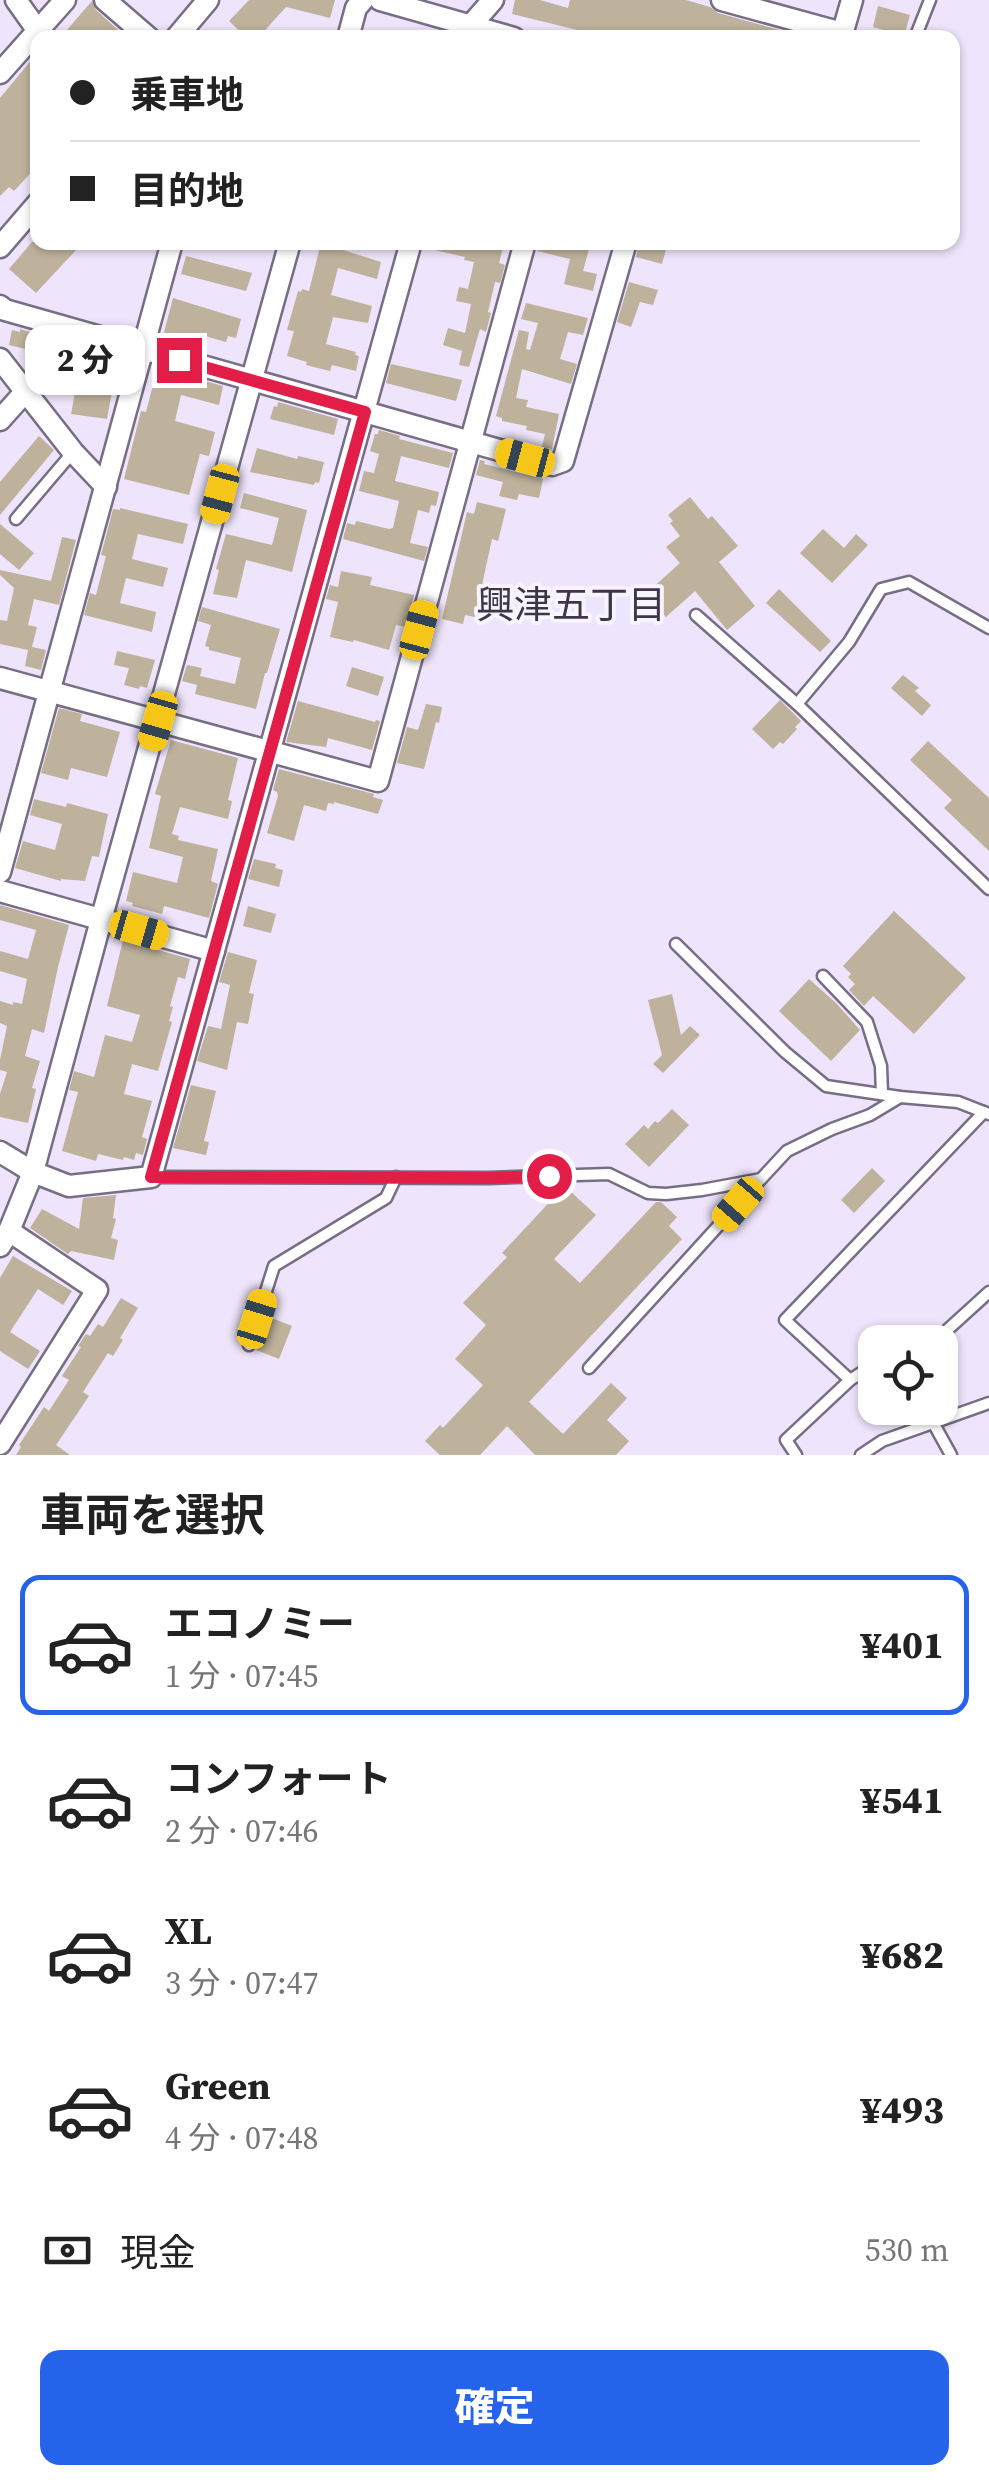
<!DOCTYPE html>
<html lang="ja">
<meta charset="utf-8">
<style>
body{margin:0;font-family:"Source Serif 4","Noto Sans JP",serif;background:#f2f2f2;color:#222;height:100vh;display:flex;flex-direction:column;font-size:38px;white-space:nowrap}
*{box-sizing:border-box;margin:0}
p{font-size:32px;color:#767676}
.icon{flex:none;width:55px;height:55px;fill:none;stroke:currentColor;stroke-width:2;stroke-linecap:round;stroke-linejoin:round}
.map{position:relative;height:1455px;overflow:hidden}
.details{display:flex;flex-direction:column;background:#fff;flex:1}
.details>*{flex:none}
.guide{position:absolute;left:30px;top:30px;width:930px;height:220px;border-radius:20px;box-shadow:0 2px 8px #0004;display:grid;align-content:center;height:220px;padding:0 40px;background:#fff}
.controls{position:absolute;left:858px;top:1325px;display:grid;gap:20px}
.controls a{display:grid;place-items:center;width:100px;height:100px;border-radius:20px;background:#fff;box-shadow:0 2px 8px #0004;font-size:50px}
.end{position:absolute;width:45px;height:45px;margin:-22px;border:12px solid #e11d48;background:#fff;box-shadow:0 0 0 5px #fff}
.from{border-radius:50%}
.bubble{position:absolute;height:70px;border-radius:20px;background:#fff;box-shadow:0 2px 8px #0004;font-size:32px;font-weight:800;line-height:70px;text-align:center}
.car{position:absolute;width:30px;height:60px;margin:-30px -15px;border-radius:12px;box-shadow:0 0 8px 2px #0007;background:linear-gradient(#f5c518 24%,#345 0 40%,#f5c518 0 76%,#345 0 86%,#f5c518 0)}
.guide b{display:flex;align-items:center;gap:35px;height:95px;font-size:38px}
.guide b+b{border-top:2px solid #e0e0e0}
.guide i{width:25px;height:25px;background:#222}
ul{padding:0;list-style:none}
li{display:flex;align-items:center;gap:30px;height:140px;margin:0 20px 15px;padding:0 20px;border:5px solid transparent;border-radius:20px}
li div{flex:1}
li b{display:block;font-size:38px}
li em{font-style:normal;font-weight:800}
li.on{border-color:#2563eb}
li>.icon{width:90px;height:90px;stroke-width:1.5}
h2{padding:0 40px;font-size:45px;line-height:120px}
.pay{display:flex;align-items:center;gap:25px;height:110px;padding:0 40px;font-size:38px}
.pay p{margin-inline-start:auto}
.primary-button{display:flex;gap:20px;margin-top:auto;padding:20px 40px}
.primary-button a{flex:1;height:115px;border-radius:20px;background:#2563eb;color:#fff;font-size:40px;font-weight:800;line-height:115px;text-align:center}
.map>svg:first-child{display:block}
.building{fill:#beb29c}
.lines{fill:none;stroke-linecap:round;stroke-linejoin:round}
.lane-casing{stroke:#776e83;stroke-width:15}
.street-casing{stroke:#776e83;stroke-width:25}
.lane{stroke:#fff;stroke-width:10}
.street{stroke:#fff;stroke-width:20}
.route{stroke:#e11d48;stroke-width:12}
.labels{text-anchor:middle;stroke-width:8;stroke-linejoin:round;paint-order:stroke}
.neighbourhood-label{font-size:38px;fill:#3e3648;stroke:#f8f4fe}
</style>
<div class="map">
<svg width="989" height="1455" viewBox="0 0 989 1455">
<rect width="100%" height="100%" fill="#eee4fb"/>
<g class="building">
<polygon points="249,0 335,0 330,18 286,7 258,38 247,38 229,21"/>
<polygon points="515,0 540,0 568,8 570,0 686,0 710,7 718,13 797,35 797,38 610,38 512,14"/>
<polygon points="92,1 96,10 127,38 60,38"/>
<polygon points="878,6 910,15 904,36 873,27"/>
<polygon points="38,52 38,165 14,191 9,187 0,196 0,98"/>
<polygon points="32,242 69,242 77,249 36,293 9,269"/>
<polygon points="427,242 504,244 499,263 505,265 500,283 495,282 488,312 491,313 486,332 480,329 469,367 459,365 462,351 443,345 448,328 465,333 471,304 456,301 459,287 468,289 474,262 464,260 465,257 426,248"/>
<polygon points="538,242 591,242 583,271 597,274 593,291 564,284 570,259 537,251"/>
<polygon points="639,242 668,242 662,264 636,257"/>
<polygon points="321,243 381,262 377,279 338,268 331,295 372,306 368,323 333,317 326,344 356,352 355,355 359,356 356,371 332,365 330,371 306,365 307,362 287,356 294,331 287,330 298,291 301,292 302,289 309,291"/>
<polygon points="186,256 252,273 246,291 181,274"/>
<polygon points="629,282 658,290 653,305 640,302 631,327 617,322"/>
<polygon points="173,298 241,319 236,338 228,336 226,342 198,334 195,347 162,340"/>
<polygon points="526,303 588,318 583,335 568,332 560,359 577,364 571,384 522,369 516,398 528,400 526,407 559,414 552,449 542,447 545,434 526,430 527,426 502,421 502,418 496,416 519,330 529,332 526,349 530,350 538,323 521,319"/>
<polygon points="20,329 41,335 38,352 9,345 12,330 20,332"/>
<polygon points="44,345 86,356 87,348 107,353 100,383 113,386 107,419 71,414 78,377 39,367"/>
<polygon points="391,364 462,380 456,401 386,383"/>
<polygon points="156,373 190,381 191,377 223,386 219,405 181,395 175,421 215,432 209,456 200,454 189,495 124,479 141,411 146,412"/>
<polygon points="278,402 338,419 334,435 270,419 274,406 277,407"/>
<polygon points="379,430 400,436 399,439 453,453 449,468 401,456 395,481 439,492 436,506 431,505 429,513 418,510 410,543 428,547 424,561 343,539 347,523 355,525 356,521 389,529 393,528 399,501 359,491 364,471 374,473 379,454 370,451 375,434 378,434"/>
<polygon points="39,436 54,450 0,515 0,482"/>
<polygon points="257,448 297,459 298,456 324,462 319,483 315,482 314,485 250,472"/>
<polygon points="480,460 485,461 484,464 543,479 539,498 519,494 517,500 499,496 503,482 476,475"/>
<polygon points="244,493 307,510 292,572 246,560 237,598 213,594 219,570 216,569 226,534 272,545 279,518 240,508"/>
<polygon points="690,497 708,519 712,516 738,546 719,562 755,606 727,630 695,591 666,617 649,599 654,594 650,590 680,563 666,547 680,536 670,523 673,521 668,515"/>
<polygon points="477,502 506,509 498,541 492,539 475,617 465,615 463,624 442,619 467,512 474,514"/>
<polygon points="120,508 188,524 183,544 138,534 132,559 168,568 163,587 126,578 120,603 156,612 152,632 84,615 90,593 96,595 106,556 101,555 113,509 120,510"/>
<polygon points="0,524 34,553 19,570 0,554"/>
<polygon points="823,529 844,548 856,534 868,545 832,583 800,553"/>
<polygon points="62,537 76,540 59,605 34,599 28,625 37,627 32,647 46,650 41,670 25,666 28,650 0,644 0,620 7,621 14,588 0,575 0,570 51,581"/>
<polygon points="341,571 372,577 370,585 414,595 406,627 396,625 389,650 354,640 353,642 330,637 338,602 326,599 330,585 338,587"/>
<polygon points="779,589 831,641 820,652 766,603"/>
<polygon points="202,607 280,629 267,673 265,673 256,709 195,694 197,685 182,681 187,665 202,668 200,676 235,684 241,658 209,650 209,647 205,646 211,625 198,621"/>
<polygon points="117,651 155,660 147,688 140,686 139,689 124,685 129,668 114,665"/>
<polygon points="352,667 384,677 378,696 346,686"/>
<polygon points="903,675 919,688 915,691 931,705 922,716 891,688"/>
<polygon points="780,700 801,721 795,727 797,729 783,744 780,742 773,749 752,729"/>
<polygon points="298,701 375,722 376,720 380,721 372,750 328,738 326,747 286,742"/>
<polygon points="426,704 442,707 439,723 436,722 424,769 397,763 407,727 418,730"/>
<polygon points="59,708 82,714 80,721 120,732 107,777 71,768 68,780 41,773"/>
<polygon points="171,740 238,758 228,800 232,801 228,819 180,807 172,834 179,836 178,840 218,849 211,881 218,884 209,918 164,906 162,914 132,906 133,903 126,901 133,872 177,883 183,857 149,848 161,796 155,794"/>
<polygon points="928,741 989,798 989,851 944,808 952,800 910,760"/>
<polygon points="279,769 374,794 373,797 383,800 378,814 334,802 334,804 328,803 326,811 304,805 294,841 267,833 278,796 277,792 273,790"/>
<polygon points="34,799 66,807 67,803 108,814 99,857 92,856 85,881 61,879 61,881 15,868 23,841 55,850 62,824 30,815"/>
<polygon points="254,859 276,864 275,868 283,870 279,887 248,879"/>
<polygon points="0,905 69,925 58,967 44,1033 32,1029 25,1056 40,1061 32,1088 36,1089 28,1123 0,1117 0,1094 7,1072 0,1070 0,1060 7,1026 0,1023 0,1001 13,1005 13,1002 22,1004 27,979 0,971 0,951 28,959 36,930 0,920"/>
<polygon points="248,906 276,914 271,933 243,926"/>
<polygon points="894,911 966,978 914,1034 873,996 864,1006 849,990 855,984 848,977 851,974 843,966"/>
<polygon points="123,940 190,959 185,979 178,977 170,1006 173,1007 169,1021 172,1022 158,1071 132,1064 124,1094 152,1101 142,1137 147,1139 143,1155 136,1153 134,1160 124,1157 123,1160 98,1154 96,1161 62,1151 78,1092 69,1090 74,1071 94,1077 105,1035 132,1042 140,1015 107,1006"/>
<polygon points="228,952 257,960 249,993 254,994 248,1024 237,1022 227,1070 197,1061 208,1026 221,1029 230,985 219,982"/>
<polygon points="809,979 836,1003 860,1030 831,1061 779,1011"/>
<polygon points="672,994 681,1035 690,1026 700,1035 663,1073 653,1064 662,1055 648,1000"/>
<polygon points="191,1085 216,1091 204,1141 209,1142 206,1155 173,1148"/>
<polygon points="672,1109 689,1125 649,1167 625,1144 644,1125 648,1129 655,1121 658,1123"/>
<polygon points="872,1168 885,1181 854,1213 841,1200"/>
<polygon points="570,1191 596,1215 554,1259 580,1283 656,1202 661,1202 677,1217 669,1226 682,1239 529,1402 563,1434 611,1383 627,1398 607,1420 629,1441 616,1455 535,1455 507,1426 480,1455 440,1455 425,1441 440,1425 443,1428 483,1385 455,1359 486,1325 463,1303 507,1257 502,1253 559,1192 564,1197"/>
<polygon points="116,1195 113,1218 116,1219 111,1238 118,1240 114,1260 71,1251 68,1254 30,1228 42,1209 79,1229 83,1198"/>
<polygon points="13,1256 72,1291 63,1305 38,1289 10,1332 40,1351 28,1369 0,1351 0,1278"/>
<polygon points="121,1298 138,1308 120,1338 123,1340 113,1356 108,1353 83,1392 89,1396 56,1445 70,1455 16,1455 21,1447 19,1445 44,1407 49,1411 69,1380 62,1376 81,1347 78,1346 86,1334 90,1336 98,1324 103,1327"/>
<polygon points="269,1317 292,1326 279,1359 256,1350"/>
</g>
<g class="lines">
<defs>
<g id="lane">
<polyline points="915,38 930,0"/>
<polyline points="16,519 73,452"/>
<polyline points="696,615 797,704 989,889"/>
<polyline points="797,704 849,642 881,589 909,582 989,628"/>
<polyline points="676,944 785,1052 826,1086 900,1097 958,1102 989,1114"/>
<polyline points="823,976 867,1022 881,1066 882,1094"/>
<polyline points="152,1177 489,1178 609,1174 648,1193 666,1194 702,1190 761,1179 787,1151 832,1129 870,1115 900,1097"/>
<polyline points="934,1342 989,1292"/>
<polyline points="249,1345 274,1266 386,1198 396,1177"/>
<polyline points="589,1368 760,1180"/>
<polyline points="850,1380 785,1320 984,1112"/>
<polyline points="925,1408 951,1455"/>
<polyline points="796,1455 786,1440 850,1380 875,1364"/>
<polyline points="861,1455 882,1441 989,1403"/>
</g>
<g id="street">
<polyline points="16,0 38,31"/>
<polyline points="105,0 149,38"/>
<polyline points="380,0 514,38"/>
<polyline points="722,0 842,33"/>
<polyline points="468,36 471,25 493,0"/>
<polyline points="176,38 208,0"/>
<polyline points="348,38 356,8 363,0"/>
<polyline points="841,38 852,0"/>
<polyline points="0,73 65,0"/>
<polyline points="0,247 38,203"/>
<polyline points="0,306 5,310 552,465 563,461 626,242"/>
<polyline points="0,359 73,452 106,487"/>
<polyline points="0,420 25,392"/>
<polyline points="0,678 378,781 525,242"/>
<polyline points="0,872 172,242"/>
<polyline points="0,891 214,951"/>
<polyline points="0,1152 33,1172 69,1186 151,1177 411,242"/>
<polyline points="0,1246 9,1231 33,1172 101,920 290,242"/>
<polyline points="0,1444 97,1290 9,1231"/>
</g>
</defs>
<use href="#lane" class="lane-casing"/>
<use href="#street" class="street-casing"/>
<use href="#lane" class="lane"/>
<use href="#street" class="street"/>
</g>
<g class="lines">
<polyline class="route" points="179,360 365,412 151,1177 488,1178 549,1176"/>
</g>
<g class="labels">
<g class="neighbourhood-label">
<text x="571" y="618">興津五丁目</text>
</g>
</g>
</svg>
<div class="controls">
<a><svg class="icon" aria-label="locate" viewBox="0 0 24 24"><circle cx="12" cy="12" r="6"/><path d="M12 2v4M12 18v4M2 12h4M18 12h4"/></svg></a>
</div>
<i class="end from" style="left:549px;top:1176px"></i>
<i class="end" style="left:179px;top:360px"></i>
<div class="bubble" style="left:25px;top:325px;width:120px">2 分</div>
<i class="car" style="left:525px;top:458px;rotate:285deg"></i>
<i class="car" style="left:220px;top:494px;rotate:195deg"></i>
<i class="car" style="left:419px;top:630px;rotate:15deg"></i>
<i class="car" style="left:158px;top:721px;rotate:196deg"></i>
<i class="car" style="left:139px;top:930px;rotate:106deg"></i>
<i class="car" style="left:738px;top:1204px;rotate:221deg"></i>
<i class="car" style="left:257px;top:1319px;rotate:17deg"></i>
<div class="guide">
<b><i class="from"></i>乗車地</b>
<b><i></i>目的地</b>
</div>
</div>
<section class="details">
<h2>車両を選択</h2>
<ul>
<li class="on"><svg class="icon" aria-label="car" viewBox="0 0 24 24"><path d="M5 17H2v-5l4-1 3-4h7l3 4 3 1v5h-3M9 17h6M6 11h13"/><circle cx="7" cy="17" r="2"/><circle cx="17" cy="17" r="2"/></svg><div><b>エコノミー</b><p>1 分 · 07:45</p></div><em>¥401</em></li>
<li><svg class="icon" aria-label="car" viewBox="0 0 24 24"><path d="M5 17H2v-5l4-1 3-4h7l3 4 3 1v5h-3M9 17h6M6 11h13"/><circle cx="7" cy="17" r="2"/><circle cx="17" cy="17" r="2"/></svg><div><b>コンフォート</b><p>2 分 · 07:46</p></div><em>¥541</em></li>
<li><svg class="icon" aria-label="car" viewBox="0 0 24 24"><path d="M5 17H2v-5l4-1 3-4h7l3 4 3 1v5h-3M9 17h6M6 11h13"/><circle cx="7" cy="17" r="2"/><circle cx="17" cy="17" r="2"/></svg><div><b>XL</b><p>3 分 · 07:47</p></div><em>¥682</em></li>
<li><svg class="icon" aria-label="car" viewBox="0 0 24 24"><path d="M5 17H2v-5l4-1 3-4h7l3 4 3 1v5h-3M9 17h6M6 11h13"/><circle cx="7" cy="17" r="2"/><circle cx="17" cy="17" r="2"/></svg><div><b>Green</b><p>4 分 · 07:48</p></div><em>¥493</em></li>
</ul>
<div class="pay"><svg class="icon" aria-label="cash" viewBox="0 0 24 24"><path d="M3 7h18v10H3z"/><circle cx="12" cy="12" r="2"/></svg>現金<p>530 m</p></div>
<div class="primary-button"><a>確定</a></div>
</section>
